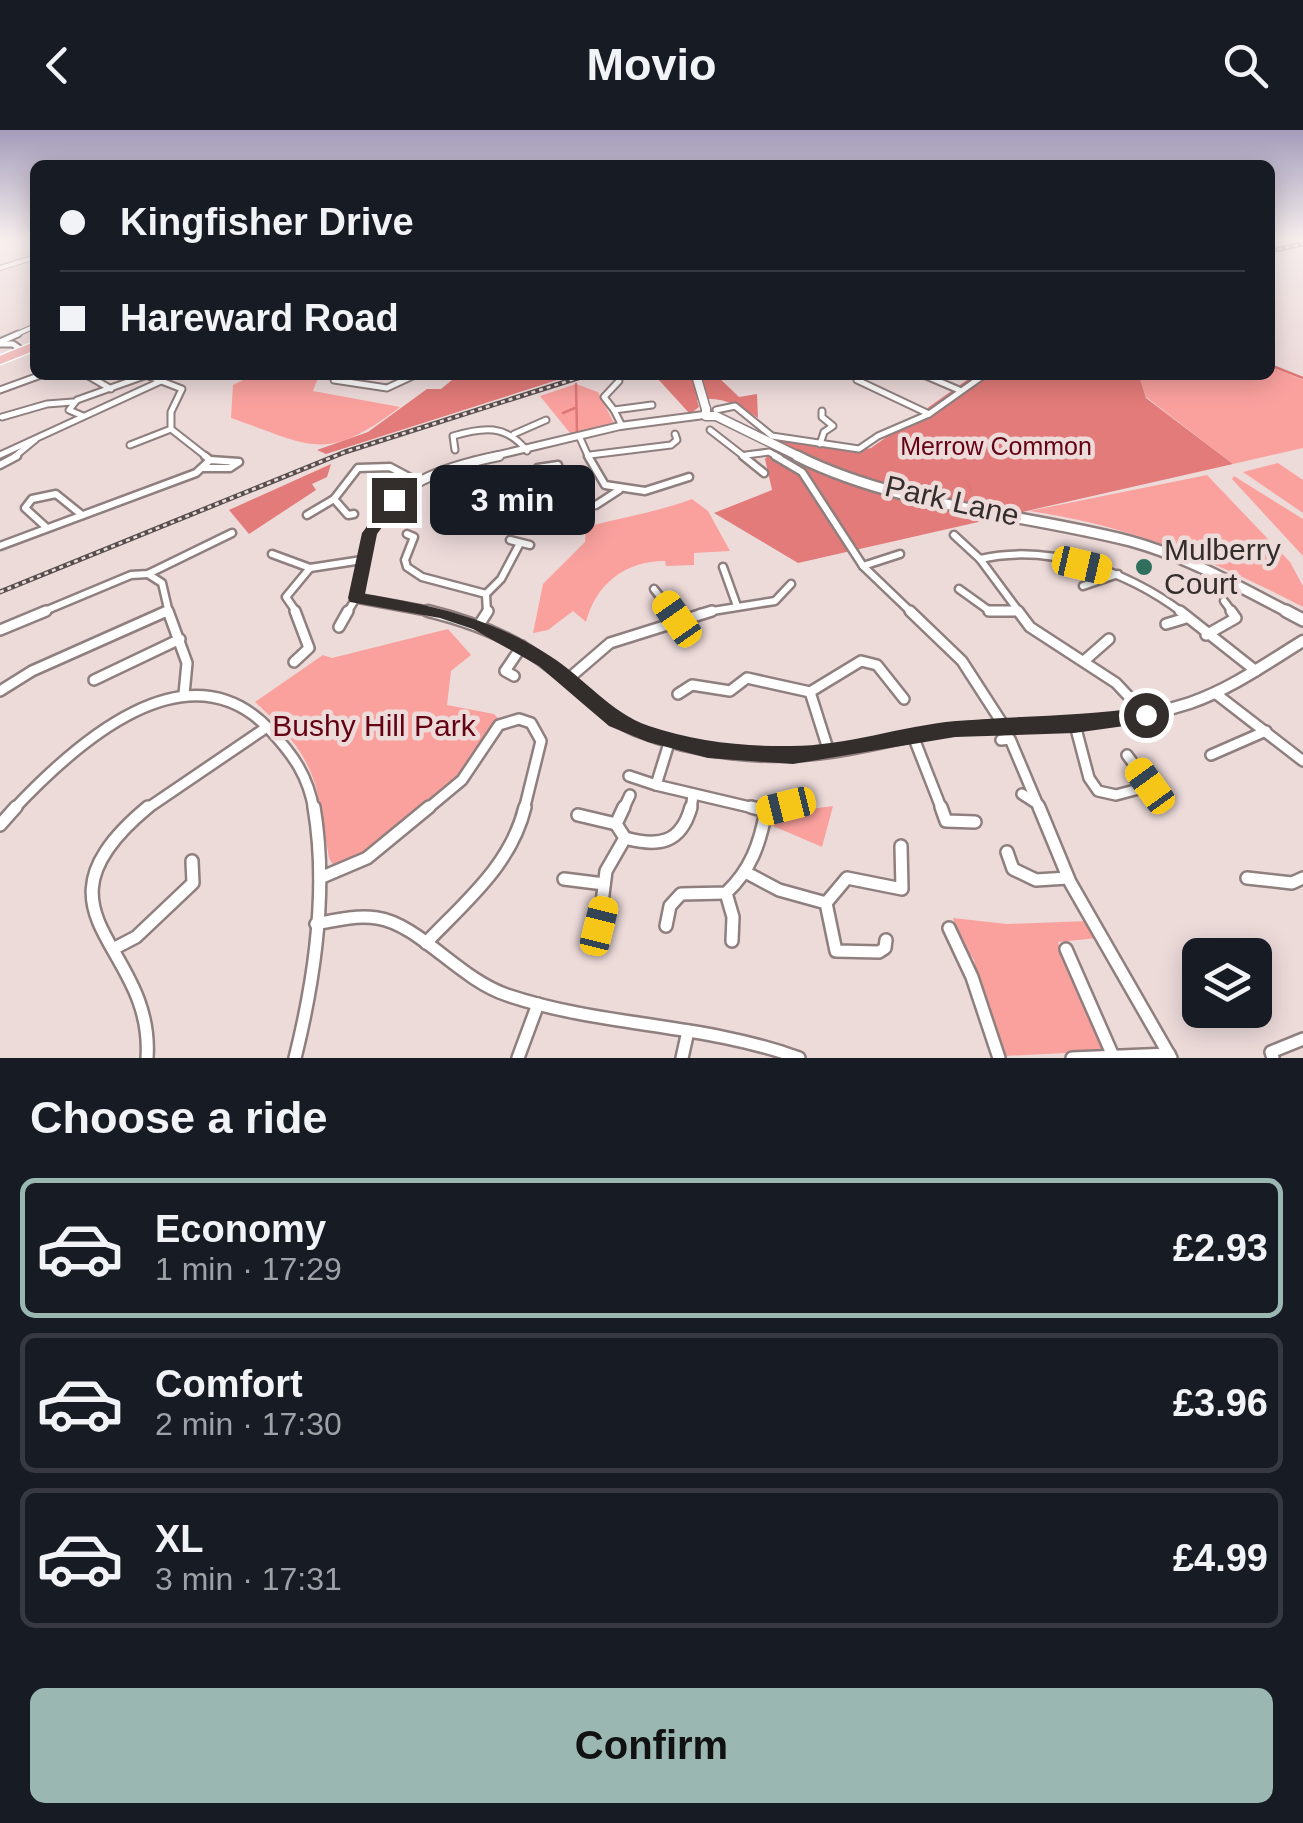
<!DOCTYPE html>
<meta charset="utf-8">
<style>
body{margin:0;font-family:Helvetica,sans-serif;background:#20242c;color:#f1f3f6;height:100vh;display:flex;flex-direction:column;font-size:38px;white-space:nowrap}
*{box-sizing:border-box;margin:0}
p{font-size:32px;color:#9ea1a6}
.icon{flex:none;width:55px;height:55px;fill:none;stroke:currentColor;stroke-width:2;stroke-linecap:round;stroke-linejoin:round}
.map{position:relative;height:928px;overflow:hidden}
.sheet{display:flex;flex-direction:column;background:#171b24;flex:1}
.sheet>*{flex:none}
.top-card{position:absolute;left:30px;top:30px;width:1245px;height:220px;border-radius:15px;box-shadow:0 5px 25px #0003;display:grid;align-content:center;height:220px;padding:0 30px;background:#171b24}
.buttons{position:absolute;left:1182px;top:808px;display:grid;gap:20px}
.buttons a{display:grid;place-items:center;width:90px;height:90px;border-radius:15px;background:#171b24;box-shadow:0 5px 25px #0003;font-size:50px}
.end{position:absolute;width:45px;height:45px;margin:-22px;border:12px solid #332d2c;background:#fff;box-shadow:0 0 0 5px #fff}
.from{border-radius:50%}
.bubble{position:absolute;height:70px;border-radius:15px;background:#171b24;box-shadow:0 5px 25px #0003;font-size:32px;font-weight:700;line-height:70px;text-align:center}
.car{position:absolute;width:30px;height:60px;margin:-30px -15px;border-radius:12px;box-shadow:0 0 8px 2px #0007;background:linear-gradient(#f5c518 24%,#345 0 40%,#f5c518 0 76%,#345 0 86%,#f5c518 0)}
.top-card b{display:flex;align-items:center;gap:35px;height:95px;font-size:38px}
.top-card b+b{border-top:2px solid #363941}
.top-card i{width:25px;height:25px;background:#f1f3f6}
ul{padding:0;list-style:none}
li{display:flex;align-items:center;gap:30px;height:140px;margin:0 20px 15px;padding:0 10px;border:5px solid #363941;border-radius:15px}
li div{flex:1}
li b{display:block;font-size:38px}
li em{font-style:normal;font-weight:700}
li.active{border-color:#9ab8b1}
li>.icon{width:90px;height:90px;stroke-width:1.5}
h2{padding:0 30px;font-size:45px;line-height:120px}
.action{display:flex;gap:20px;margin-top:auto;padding:20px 30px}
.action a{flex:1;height:115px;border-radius:15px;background:#9ab8b1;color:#111;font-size:40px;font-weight:700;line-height:115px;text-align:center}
header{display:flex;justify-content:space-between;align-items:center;height:130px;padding:0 30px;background:#171b24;font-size:45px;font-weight:700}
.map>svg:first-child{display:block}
.green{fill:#faa19e}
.forest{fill:#e27b79}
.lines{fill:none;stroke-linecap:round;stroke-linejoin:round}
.stream{stroke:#de7776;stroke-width:2.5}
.minor-far4-casing{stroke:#8f7f7e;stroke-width:6}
.minor-far3-casing{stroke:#8f7f7e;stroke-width:9}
.minor-far2-casing{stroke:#8f7f7e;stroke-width:11}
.minor-far1-casing{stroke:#8f7f7e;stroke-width:14}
.minor-casing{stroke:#8f7f7e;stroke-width:16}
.tertiary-far2-casing{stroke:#8f7f7e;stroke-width:10}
.tertiary-far1-casing{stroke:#8f7f7e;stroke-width:12}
.tertiary-casing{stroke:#8f7f7e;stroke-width:15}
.secondary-far2-casing{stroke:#8f7f7e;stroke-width:11}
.secondary-far1-casing{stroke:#8f7f7e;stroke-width:14}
.secondary-casing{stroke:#8f7f7e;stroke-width:16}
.primary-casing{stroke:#fff;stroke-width:11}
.minor-far4{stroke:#fff;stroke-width:4}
.minor-far3{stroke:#fff;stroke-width:5}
.minor-far2{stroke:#fff;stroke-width:6}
.minor-far1{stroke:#fff;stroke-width:9}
.minor{stroke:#fff;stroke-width:11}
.tertiary-far2{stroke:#fff;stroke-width:6}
.tertiary-far1{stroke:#fff;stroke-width:8}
.tertiary{stroke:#fff;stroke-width:10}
.secondary-far2{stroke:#fff;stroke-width:8}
.secondary-far1{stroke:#fff;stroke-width:9}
.secondary{stroke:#fff;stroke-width:11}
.primary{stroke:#f2bcbb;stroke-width:8}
.rail-casing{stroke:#574f4e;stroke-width:5}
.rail{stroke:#eddbda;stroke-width:2.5;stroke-dasharray:4;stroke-linecap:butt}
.route{fill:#332d2c}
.poi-dot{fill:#306f5d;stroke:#eddbda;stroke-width:4}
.labels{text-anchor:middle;stroke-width:9;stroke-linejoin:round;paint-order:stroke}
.far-park-label{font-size:25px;fill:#640213;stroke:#eddbda}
.street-label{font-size:30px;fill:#332d2c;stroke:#eddbda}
.poi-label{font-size:30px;fill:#332d2c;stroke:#eddbda;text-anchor:start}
.park-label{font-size:30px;fill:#640213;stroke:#eddbda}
</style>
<header><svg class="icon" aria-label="back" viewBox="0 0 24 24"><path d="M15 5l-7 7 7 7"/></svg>Movio<svg class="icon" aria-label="search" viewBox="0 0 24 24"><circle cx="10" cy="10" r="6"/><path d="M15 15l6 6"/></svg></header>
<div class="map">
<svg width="1303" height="928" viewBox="0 0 1303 928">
<rect width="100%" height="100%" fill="#eddbda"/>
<g class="green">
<polygon points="1270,236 1303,250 1303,318 1233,334 1146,267 1139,245 1270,245"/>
<path d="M253 245H319L313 261 400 277C325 334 312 316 231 288L233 255Z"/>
<polygon points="576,254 598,262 614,293 574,308 540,266"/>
<polygon points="1278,333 1303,350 1303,383 1243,342"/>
<path d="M1207 345 1290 432 1303 456V477C1215 431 1128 395 1029 381Z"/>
<polygon points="1234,346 1303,389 1303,426 1232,349"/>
<path d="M692 369 708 381 730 421 694 423V435L666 436 665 431C625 431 596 454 586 492L573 481 548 500 533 503 543 454 585 412 586 397C622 387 658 382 692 369Z"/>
<path d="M448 499 471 525 451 541 447 575 494 584 499 589C480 605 475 628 459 646 432 674 370 724 334 737L329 728C317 649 316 628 255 572L323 525 332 528Z"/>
<polygon points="805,673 810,679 833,676 822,717 771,695 773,686"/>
<polygon points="953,788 1007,794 1088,791 1098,808 1058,812 1105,921 1004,926 981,865 974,830 959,809"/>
</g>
<g class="forest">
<polygon points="458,245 573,245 326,324 317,320 368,302 427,259 441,259"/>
<path d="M641 245H716L739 267 757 264 758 288C740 276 720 265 697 270L699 277 690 284 658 249Z"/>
<polygon points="974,245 1139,245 1146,268 1233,334 798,433 714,383 772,360 765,329 778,310 852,322 871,318"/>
<polygon points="331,334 327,347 312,354 316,360 249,404 229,380"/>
</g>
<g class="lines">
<g class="stream">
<polyline points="1270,235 1303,248"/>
<polyline points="576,254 577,302"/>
<polyline points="563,283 575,278"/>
<polyline points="966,351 971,360"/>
</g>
<defs>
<g id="minor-far4">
<polyline points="0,138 35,127"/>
<polyline points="13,206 35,196"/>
</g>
<g id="minor-far3">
<polyline points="0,212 18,204"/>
<polyline points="0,214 13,214 23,221"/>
<polyline points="87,245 111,259"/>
<polyline points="146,245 182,259 171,282 171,299 208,328"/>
<polyline points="924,245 959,260"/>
<polyline points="334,250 387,258 415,245"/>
<polyline points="857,250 929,284"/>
<polyline points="0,260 41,245"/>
<polyline points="614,280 604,267 619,251"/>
<polyline points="716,280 735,276 772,306 859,319 878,306 929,284 984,245"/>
<polyline points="83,286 69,280 77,270 147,245"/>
<polyline points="2,287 47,274 73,272"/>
<polyline points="622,296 614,280 652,275"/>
<polyline points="710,300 746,328"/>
<polyline points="514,304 546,290"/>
<polyline points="580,308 589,328"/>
<polyline points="820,314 824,302 833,296 822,287 822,281"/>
<polyline points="130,315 171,299"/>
<path d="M455 320 453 306C483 297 506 294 527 321"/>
<polyline points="0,325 161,251"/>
<polyline points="590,325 671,315 677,310 675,304"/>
<polyline points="746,325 769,322 780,328"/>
<polyline points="13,328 36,309"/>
</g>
<g id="minor-far2">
<polyline points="205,326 210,330"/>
<polyline points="588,326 605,355 645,361 689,347"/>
<polyline points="743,326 764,343"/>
<polyline points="775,326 802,342 863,436 912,483"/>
<polyline points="474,331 483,357 499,364 538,360 538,338 558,335"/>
<polyline points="0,335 17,326"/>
<polyline points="438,367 483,357"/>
<polyline points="334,369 348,385 354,384"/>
<polyline points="596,375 619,360"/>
<polyline points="480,381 492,362"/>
<polyline points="307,385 334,369 358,338 390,337 418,352"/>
<polyline points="532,385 538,377 538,360"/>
<polyline points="47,398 25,378 32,369 56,364 82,385"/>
<polyline points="407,404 414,407 405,430 407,437 422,447 486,464"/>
<polyline points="954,405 980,429 1020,483"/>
<polyline points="510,410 530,415"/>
<polyline points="0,416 196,343 210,330 239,332 230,338 204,338"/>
<polyline points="272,424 310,438"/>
<path d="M980 429C1050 413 1127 441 1183 483"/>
<polyline points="863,436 900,424"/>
<polyline points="723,437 737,476"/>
<polyline points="148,444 162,453 169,483"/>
<polyline points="1083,456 1118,444"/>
<polyline points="654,459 673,483"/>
<polyline points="959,459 991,482 1014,481"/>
<polyline points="486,464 501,449 519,415"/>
<polyline points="486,464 487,483"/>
<polyline points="1224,471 1233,483"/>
<polyline points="40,483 131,445 148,444 232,403"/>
<polyline points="162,483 167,481"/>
<polyline points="297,483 286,467 310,438 362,430"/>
<polyline points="347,483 356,468"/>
<polyline points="700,483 775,471 791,454"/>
</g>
<g id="minor-far1">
<polyline points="168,481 187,533 184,564"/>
<polyline points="671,481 677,489"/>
<polyline points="910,481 962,531 1004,596"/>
<polyline points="989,481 1014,481"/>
<polyline points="1018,481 1030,497 1116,553 1145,584"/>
<polyline points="1180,481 1256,541"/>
<polyline points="1166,494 1186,488"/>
<polyline points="479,495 488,481"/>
<polyline points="339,497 348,481"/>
<polyline points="0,500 46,481"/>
<polyline points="1206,505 1236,488 1231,481"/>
<polyline points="1084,531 1109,509"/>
<polyline points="294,532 309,518 295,481"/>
<polyline points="514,546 505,541 522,516"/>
<polyline points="94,550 180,509"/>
<polyline points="567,550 610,513 712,481"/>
<polyline points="0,561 32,541 167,481"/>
<polyline points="1215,563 1303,631"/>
<polyline points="678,564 692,555 730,561 747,548 810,562"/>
<polyline points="1075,595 1089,648 1098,661 1116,665 1150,656 1127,625"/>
<polyline points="913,606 942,680"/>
<polyline points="670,610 656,655 762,680"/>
<polyline points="1001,610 1010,609 1040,680"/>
<polyline points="829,622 810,562 861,531 877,535 904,569"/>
<polyline points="1211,625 1266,601"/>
<polyline points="629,646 656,655"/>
<polyline points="1022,664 1039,675"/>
<path d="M13 680C75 614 188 511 271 601 294 626 308 646 314 680"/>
<polyline points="145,680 267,597"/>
<polyline points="426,680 462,650 499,595 519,589 531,593 541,611 524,680"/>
<polyline points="623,680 630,665"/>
<polyline points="691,680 693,665"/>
<polyline points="770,680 786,676"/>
</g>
<g id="minor">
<polyline points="624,677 616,694 625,708"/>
<polyline points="751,677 766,681 780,677"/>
<polyline points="941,677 946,691 975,692"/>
<polyline points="1039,677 1070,752 1171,928"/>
<polyline points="578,685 616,694"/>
<polyline points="0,695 16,677"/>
<polyline points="1007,722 1013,739 1036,750 1068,748"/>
<polyline points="747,743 779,760 826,773 836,821 879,822 885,818 886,810"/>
<polyline points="320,748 367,728 429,677"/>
<polyline points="1247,748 1292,753 1303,748"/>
<polyline points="564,749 604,754"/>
<polyline points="726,763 733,787 732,811"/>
<polyline points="826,773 847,748 902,759 901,716"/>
<path d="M316 794C336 790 356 785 377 788 419 794 459 849 507 865 602 897 704 893 799 928"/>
<path d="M599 796 606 741 625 708C658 717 681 714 691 677"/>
<path d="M666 796 670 776 681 764 726 763C751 740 760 713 766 681"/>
<polyline points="949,798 972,847 999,928"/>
<path d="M426 813C466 771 511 735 525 677"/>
<polyline points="113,819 136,807 193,753 192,731"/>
<polyline points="1066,819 1113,926"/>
<path d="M147 928C155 814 19 784 148 677"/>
<path d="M295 928C315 848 328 759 314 677"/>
<polyline points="518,928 538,874"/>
<polyline points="682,928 688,901"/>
<polyline points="1072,928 1169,924"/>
<polyline points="1273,928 1271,922 1303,909"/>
</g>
<polyline id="tertiary-far2" points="486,328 620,296 704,285"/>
<path id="tertiary-far1" d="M438 483 356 468C361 447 362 426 369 406 389 353 449 336 499 326"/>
<path id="tertiary" d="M428 481C473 492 515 508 551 537 579 558 602 586 636 600 697 624 766 631 830 622 873 616 914 603 957 599 1035 592 1115 598 1190 573 1231 559 1267 533 1303 511"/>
<g id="secondary-far2">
<polyline points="696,245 706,279"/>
<polyline points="706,279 706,286 716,286 802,328"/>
</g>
<path id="secondary-far1" d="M797 326C899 377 1020 383 1130 411 1186 426 1239 457 1290 483"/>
<polyline id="secondary" points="1286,481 1303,490"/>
<polyline id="primary" points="0,230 35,216"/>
</defs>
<use href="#minor-far4" class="minor-far4-casing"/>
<use href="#minor-far3" class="minor-far3-casing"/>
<use href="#minor-far2" class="minor-far2-casing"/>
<use href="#minor-far1" class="minor-far1-casing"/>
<use href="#minor" class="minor-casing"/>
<use href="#tertiary-far2" class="tertiary-far2-casing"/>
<use href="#tertiary-far1" class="tertiary-far1-casing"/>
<use href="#tertiary" class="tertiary-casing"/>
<use href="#secondary-far2" class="secondary-far2-casing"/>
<use href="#secondary-far1" class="secondary-far1-casing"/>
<use href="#secondary" class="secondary-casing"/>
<use href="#primary" class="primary-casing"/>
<use href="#minor-far4" class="minor-far4"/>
<use href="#minor-far3" class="minor-far3"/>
<use href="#minor-far2" class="minor-far2"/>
<use href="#minor-far1" class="minor-far1"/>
<use href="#minor" class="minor"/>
<use href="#tertiary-far2" class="tertiary-far2"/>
<use href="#tertiary-far1" class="tertiary-far1"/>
<use href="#tertiary" class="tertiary"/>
<use href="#secondary-far2" class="secondary-far2"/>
<use href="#secondary-far1" class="secondary-far1"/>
<use href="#secondary" class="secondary"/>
<use href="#primary" class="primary"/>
<defs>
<g id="rail">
<polyline points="1270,121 1303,114"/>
<polyline points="0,462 345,322 587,245"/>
</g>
</defs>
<use href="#rail" class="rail-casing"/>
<use href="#rail" class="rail"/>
</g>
<linearGradient id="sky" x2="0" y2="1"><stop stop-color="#a49cba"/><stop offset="0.46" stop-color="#f7efee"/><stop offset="1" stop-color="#f7efee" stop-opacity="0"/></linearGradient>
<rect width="1303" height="238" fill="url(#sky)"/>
<path class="route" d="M390 367 402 370 377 404 365 464C432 475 492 488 550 526 585 548 609 582 649 596 693 611 744 617 791 616 846 616 901 596 956 591 1020 586 1082 586 1146 577L1155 585 1146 593 1074 603 955 607 793 634 708 628 648 612 609 596 539 536 473 499 440 488 350 472 348 468 362 403Z"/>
<circle class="poi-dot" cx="1144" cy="437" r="10"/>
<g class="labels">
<g class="far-park-label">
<text x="996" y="325">Merrow Common</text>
</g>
<g class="street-label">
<text transform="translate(952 371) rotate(13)" y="10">Park Lane</text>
</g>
<g class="poi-label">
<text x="1164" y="430">Mulberry<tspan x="1164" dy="34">Court</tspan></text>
</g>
<g class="park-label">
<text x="374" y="606">Bushy Hill Park</text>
</g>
</g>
</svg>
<div class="buttons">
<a><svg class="icon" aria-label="layers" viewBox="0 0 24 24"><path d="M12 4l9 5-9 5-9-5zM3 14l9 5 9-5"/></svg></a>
</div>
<i class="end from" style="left:1146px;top:585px"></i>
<i class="end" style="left:394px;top:370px"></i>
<div class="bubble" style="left:430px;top:335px;width:165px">3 min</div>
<i class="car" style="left:1082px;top:435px;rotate:103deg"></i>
<i class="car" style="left:677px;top:489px;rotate:325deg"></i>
<i class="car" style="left:1150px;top:656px;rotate:324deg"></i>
<i class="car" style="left:786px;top:676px;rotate:256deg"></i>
<i class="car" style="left:599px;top:796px;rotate:14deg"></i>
<div class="top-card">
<b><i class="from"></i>Kingfisher Drive</b>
<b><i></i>Hareward Road</b>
</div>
</div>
<section class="sheet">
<h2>Choose a ride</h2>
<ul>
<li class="active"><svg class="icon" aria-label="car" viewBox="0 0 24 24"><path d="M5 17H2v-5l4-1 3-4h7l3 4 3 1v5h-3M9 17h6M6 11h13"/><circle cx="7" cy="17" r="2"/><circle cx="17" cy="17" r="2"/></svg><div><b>Economy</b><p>1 min · 17:29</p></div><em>£2.93</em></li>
<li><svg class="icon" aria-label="car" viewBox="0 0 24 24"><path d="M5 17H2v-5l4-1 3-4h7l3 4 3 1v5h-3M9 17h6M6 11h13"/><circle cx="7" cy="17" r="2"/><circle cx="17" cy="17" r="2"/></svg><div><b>Comfort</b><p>2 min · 17:30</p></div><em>£3.96</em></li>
<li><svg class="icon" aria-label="car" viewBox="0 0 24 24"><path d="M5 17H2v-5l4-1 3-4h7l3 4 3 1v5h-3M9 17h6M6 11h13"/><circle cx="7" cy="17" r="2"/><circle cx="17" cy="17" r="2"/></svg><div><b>XL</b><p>3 min · 17:31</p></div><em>£4.99</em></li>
</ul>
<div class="action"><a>Confirm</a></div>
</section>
